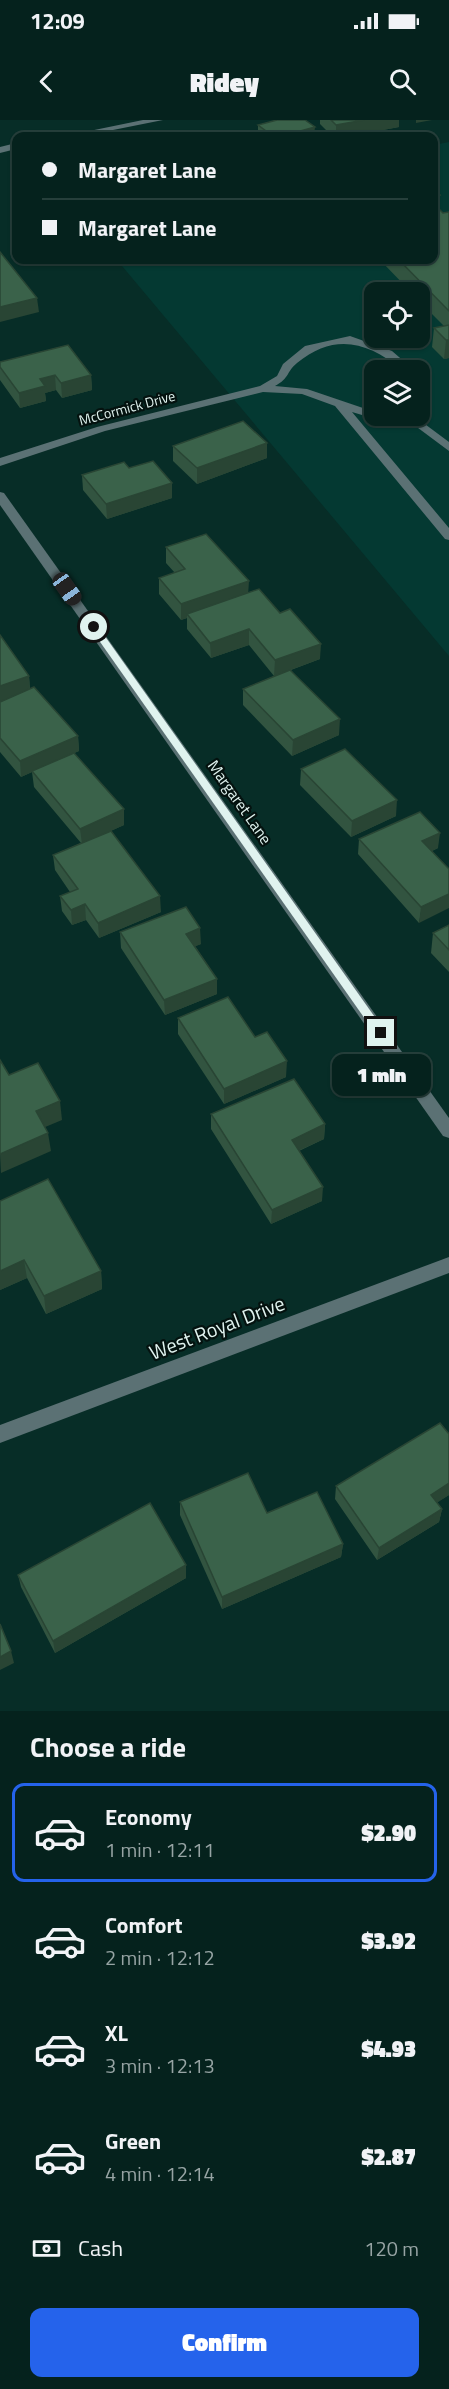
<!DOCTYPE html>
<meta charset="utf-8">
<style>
body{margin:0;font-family:"Titillium Web",sans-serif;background:#0e2a26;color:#f1f3f6;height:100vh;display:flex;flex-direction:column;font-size:22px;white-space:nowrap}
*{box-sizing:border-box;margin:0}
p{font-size:20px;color:#97a4a4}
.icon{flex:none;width:33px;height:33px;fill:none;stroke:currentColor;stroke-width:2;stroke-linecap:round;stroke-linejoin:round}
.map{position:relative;height:1591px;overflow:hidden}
.sheet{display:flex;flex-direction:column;background:#05221d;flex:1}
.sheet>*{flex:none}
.hud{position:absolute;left:12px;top:12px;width:426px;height:132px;border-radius:12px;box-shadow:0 2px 4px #0004,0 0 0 2px #263f3b;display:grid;align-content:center;height:132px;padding:0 30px;background:#05221d}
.buttons{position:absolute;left:364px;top:162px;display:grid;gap:12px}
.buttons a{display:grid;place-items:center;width:66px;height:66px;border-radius:12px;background:#05221d;box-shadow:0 2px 4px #0004,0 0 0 2px #263f3b;font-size:30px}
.end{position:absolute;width:27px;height:27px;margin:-14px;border:8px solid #e0f3ef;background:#111;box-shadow:0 0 0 3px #111}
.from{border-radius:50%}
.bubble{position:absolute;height:42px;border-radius:12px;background:#05221d;box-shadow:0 2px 4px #0004,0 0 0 2px #263f3b;font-size:20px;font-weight:800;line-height:42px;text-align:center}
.car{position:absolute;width:18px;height:36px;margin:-18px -9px;border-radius:8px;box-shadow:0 0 4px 2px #0007;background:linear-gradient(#222 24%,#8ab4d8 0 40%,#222 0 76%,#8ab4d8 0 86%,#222 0)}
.hud b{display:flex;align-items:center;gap:21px;height:57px;font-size:22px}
.hud b+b{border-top:2px solid #263f3b}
.hud i{width:15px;height:15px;background:#f1f3f6}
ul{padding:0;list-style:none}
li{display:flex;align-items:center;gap:18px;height:99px;margin:0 12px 9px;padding:0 18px;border:3px solid transparent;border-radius:12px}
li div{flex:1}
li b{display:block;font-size:22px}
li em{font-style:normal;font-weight:800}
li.selected{border-color:#2563eb}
li>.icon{width:54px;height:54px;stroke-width:1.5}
h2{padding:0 30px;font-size:27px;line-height:72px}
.pay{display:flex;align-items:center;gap:15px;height:66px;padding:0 30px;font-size:22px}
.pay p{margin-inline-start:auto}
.primary-button{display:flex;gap:12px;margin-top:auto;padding:12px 30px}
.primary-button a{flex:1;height:69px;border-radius:12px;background:#2563eb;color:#fff;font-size:24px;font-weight:800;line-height:69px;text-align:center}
.status{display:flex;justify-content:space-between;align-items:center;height:42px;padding:0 30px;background:#05221d;direction:ltr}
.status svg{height:16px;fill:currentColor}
header{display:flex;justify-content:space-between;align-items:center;height:78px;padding:0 30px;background:#05221d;font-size:27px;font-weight:800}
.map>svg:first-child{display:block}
.built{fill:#043932;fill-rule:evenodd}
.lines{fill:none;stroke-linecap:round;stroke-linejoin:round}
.minor{fill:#5b7174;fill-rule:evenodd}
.wall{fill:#325440}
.shaded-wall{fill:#294534}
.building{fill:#3a624a;stroke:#294534;stroke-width:1.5}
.route{fill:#e0f3ef}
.labels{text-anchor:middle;stroke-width:4.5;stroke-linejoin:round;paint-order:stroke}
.far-street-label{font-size:14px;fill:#e0f3ef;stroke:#04120f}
.street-label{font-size:16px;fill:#e0f3ef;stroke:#04120f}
.near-street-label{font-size:20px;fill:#e0f3ef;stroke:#04120f}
</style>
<div class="status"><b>12:09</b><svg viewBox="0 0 49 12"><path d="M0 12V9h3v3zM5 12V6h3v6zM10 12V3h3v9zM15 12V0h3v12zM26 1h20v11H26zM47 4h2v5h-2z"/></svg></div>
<header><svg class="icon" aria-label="back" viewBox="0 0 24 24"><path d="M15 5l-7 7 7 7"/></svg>Ridey<svg class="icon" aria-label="search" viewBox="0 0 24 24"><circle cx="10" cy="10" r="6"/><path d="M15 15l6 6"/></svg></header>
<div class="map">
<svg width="449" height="1591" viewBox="0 0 449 1591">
<rect width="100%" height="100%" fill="#072d27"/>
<path class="built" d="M449 22V536L117 140H434V25ZM375 172H420V218H375ZM375 250H420V296H375Z"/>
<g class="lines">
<g class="minor">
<polygon points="143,0 163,0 83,16 65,16"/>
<polygon points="16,23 16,29 0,33 0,27"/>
<path d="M350 216 392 231 414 250H402C367 221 334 213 297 243 286 252 290 258 275 266L307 269 363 288 375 286V292L362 295 352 292 449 408V420L445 419 335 286 302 274 263 272 105 311 0 346V338L97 307 260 266 277 256 283 244 305 226Z"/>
<polygon points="402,296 414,296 449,322 449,331"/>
<polygon points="0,372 4,373 449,998 449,1018 443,1016 0,385"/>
<polygon points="449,1137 449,1153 0,1323 0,1305"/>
</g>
</g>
<g class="wall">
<polygon points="320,0 399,0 399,7 351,16 332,16 320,4"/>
<polygon points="258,5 314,16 258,16"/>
<polygon points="440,75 439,89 443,93 449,92 449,238 444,239 432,227 434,208 444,206 420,182 420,172 411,172 380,140 434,140"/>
<polygon points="0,242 91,255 92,270 62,278 56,270 45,273 46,281 20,288 0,260"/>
<polygon points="173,326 267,338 197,364 173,341"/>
<polygon points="82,355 172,378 107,399 83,370"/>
<polygon points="166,427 249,473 320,539 291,550 339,615 292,636 243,585 243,569 274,556 249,525 211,538 187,509 187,498 181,500 159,474 159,458 175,453 166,443"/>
<polygon points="0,515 29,556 30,569 78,616 79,631 74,633 124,689 124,705 106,713 161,792 99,818 86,800 72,805 62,791 60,776 70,772 55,750 53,735 81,723 34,667 32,652 21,657 0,632"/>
<polygon points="301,649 396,696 351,717 300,665"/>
<polygon points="359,719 438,728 432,731 419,803 358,734"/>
<polygon points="449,805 449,852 431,833 433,813"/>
<polygon points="120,812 201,824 195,826 217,859 217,874 165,895 121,828"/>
<polygon points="178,898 255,917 286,957 224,984 178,914"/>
<polygon points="211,994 325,1004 324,1019 299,1031 322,1081 271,1104 211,1009"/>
<polygon points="0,1081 101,1151 102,1169 46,1194 27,1158 0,1170"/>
<polygon points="449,1314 449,1375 437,1382 442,1389 439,1402 377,1440 335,1379 336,1366"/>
<polygon points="180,1382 267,1393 343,1424 341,1437 222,1489 180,1395"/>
<polygon points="186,1445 186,1458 55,1533 21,1467 18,1455"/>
</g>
<g class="shaded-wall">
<polygon points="364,0 399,0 399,7 351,16 336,16 336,5"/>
<polygon points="416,0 432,0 416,3"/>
<polygon points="315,7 314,16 282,16"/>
<polygon points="440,75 438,93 434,94 434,76"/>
<polygon points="37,178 39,192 0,202 0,187"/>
<polygon points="446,220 449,220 449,238 444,239"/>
<polygon points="55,255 56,270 45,273 46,281 20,288 19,273 40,259"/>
<polygon points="91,255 92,270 62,278 61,263"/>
<polygon points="267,323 267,338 197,364 197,348"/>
<polygon points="172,363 172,378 107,399 106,384"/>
<polygon points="249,461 248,476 187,494 187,498 181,500 181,484"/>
<polygon points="249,509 249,525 211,538 210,523"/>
<polygon points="321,524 320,539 274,556 275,540"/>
<polygon points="29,556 30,572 0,582 0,566"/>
<polygon points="340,599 339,615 292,636 293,620"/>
<polygon points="78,616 79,631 21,657 20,641"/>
<polygon points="397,680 396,696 351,717 352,701"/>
<polygon points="124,689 124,705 82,724 80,709"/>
<polygon points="440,713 438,728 421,736 422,721"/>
<polygon points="449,774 449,788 419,803 421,787"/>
<polygon points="160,776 161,792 99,818 98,803"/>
<polygon points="85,784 86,800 72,805 71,790"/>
<polygon points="200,808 201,824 187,830 186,814"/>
<polygon points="217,859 217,874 165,895 164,880"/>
<polygon points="287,941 286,957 224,984 224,969"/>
<polygon points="60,981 62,1000 38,1010 36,991"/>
<polygon points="325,1004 324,1019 291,1034 292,1020"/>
<polygon points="48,1013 51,1031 1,1053 0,1034"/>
<polygon points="323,1067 322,1081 271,1104 272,1090"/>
<polygon points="24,1140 27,1158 0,1170 0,1151"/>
<polygon points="101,1151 102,1169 46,1194 44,1176"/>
<polygon points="449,1363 449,1375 429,1388 431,1375"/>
<polygon points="442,1389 439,1402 377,1440 379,1428"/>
<polygon points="343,1424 341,1437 222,1489 222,1477"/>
<polygon points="186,1445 186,1458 55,1533 53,1521"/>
<polygon points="11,1531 14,1543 0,1550 0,1537"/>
</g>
<g class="building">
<polygon points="277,0 305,0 315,7 282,16 273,16 258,5"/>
<polygon points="331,0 364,0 336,5"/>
<polygon points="434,68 440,75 434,76"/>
<polygon points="434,84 443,93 449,92 449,191 399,140 434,140"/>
<polygon points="0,132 37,178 0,187"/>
<polygon points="449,205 449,220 446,220 434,208"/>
<polygon points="68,225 91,255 61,263 55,255 40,259 45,266 19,273 0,247 0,242"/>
<polygon points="243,301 267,323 197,348 173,326"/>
<polygon points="153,341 172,363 106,384 82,355 124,342 129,348"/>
<polygon points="206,414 249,461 181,484 159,458 185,449 166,427"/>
<polygon points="259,469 280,493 290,489 321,524 275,540 249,509 210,523 187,494"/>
<polygon points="0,515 29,556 0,566"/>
<polygon points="290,550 340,599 293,620 243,569"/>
<polygon points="34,567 78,616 20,641 0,618 0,582"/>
<polygon points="345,629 397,680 352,701 301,649"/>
<polygon points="74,633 124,689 80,709 32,651"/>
<polygon points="420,692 440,713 422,721 449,749 449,774 421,787 359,719"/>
<polygon points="111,711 160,776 98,803 85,784 71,790 60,776 78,769 53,735"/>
<polygon points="186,787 200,808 186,814 217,859 164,880 120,812"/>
<polygon points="449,805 449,830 433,813"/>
<polygon points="228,877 255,917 267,912 287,941 224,969 178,898"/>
<polygon points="0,940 9,955 38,943 60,981 36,991 48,1013 0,1034"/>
<polygon points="294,959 325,1004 292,1020 323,1067 272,1090 211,994"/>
<polygon points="48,1059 101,1151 44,1176 24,1140 0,1151 0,1081"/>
<polygon points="440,1303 449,1314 449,1363 431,1375 442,1389 379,1428 336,1366"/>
<polygon points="248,1353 267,1393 317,1372 343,1424 222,1477 180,1382"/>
<polygon points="150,1383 186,1445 53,1521 18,1455"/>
<polygon points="0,1504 11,1531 0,1537"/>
</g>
<polygon class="route" points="94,504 97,505 384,910 384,916 377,916 91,509 90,507"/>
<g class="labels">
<g class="far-street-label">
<text transform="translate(127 288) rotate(-15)" y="5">McCormick Drive</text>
</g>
<g class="street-label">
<text transform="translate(240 682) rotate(55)" y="6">Margaret Lane</text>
</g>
<g class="near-street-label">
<text transform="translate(217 1208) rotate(-21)" y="7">West Royal Drive</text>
</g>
</g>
</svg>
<div class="buttons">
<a><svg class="icon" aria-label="locate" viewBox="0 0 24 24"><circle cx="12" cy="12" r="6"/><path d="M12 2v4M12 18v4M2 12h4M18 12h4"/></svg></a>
<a><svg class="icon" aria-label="layers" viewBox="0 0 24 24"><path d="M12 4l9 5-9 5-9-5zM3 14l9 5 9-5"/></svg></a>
</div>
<i class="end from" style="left:94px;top:507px"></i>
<i class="end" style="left:381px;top:913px"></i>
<div class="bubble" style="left:332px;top:934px;width:99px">1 min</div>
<i class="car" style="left:67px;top:469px;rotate:145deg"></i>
<div class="hud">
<b><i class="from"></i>Margaret Lane</b>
<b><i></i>Margaret Lane</b>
</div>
</div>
<section class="sheet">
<h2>Choose a ride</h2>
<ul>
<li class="selected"><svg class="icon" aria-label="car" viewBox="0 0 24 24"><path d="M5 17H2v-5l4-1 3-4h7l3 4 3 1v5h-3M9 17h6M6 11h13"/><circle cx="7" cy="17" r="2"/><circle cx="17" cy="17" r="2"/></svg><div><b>Economy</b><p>1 min · 12:11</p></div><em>$2.90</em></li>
<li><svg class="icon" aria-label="car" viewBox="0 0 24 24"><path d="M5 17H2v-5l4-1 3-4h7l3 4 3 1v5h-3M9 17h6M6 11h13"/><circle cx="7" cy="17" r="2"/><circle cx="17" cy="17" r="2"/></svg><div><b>Comfort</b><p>2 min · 12:12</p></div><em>$3.92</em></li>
<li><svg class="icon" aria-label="car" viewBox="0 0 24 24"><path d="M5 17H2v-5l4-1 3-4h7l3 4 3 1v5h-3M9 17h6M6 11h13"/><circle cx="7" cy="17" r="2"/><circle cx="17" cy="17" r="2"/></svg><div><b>XL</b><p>3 min · 12:13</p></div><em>$4.93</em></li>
<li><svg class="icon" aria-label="car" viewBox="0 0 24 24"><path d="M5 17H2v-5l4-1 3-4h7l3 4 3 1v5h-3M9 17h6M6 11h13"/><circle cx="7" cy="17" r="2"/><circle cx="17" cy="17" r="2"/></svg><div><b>Green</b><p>4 min · 12:14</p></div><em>$2.87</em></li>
</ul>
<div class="pay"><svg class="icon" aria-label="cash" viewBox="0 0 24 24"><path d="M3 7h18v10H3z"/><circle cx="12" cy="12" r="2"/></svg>Cash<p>120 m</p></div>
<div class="primary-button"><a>Confirm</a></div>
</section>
